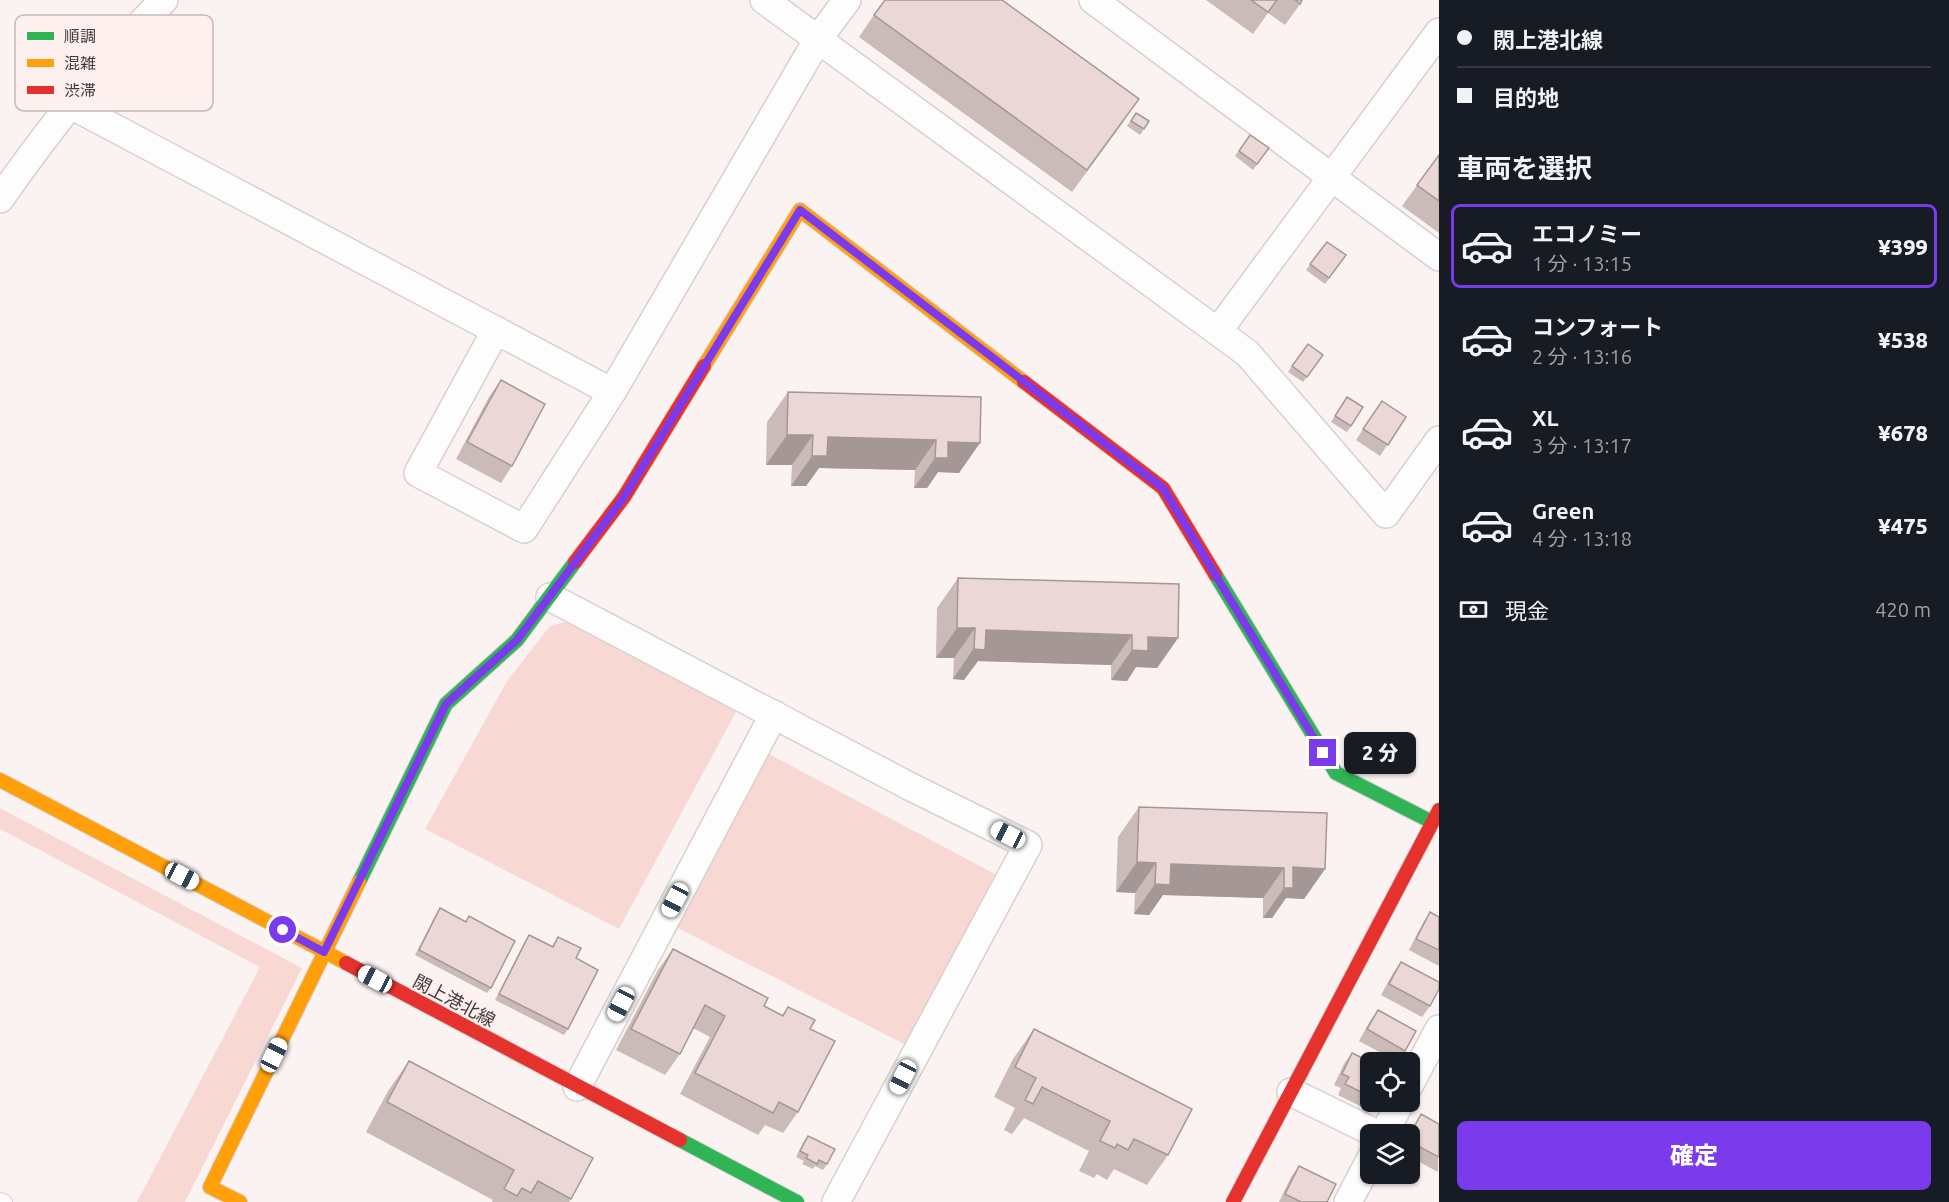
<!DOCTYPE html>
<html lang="ja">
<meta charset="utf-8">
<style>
body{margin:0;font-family:Ubuntu,"Noto Sans JP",sans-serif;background:#20242c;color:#f1f3f6;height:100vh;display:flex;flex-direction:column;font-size:22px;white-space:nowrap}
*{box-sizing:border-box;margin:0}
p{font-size:20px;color:#9ea1a6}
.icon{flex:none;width:33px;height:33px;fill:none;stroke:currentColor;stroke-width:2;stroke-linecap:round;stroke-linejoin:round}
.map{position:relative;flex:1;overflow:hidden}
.sheet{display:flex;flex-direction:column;background:#171b24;width:510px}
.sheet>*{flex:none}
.top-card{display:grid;align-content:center;height:132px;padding:0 18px;background:#171b24}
.controls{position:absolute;left:1360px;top:1052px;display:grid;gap:12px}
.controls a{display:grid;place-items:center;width:60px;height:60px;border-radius:9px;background:#171b24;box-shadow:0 2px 4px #0004;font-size:30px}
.end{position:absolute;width:27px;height:27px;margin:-14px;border:8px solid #7c3aed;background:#fff;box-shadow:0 0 0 3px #fff}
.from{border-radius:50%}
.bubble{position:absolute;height:42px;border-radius:9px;background:#171b24;box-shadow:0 2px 4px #0004;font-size:20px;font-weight:800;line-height:42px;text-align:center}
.car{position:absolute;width:18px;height:36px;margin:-18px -9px;border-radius:8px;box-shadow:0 0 4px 2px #0007;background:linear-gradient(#fff 24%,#345 0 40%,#fff 0 76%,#345 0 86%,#fff 0)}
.top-card b{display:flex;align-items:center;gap:21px;height:57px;font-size:22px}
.top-card b+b{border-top:2px solid #363941}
.top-card i{width:15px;height:15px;background:#f1f3f6}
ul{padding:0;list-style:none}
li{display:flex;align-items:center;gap:18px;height:84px;margin:0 12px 9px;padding:0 6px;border:3px solid transparent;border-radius:9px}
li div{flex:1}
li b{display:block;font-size:22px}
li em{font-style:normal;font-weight:800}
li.selected{border-color:#7c3aed}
li>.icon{width:54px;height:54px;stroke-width:1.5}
h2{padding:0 18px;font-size:27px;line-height:72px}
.pay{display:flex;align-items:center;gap:15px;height:66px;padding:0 18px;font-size:22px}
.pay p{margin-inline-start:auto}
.action{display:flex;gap:12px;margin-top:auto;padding:12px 18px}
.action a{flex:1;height:69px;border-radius:9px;background:#7c3aed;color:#fff;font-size:24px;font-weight:800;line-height:69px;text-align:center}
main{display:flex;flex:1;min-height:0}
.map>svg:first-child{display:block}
.green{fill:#f8d8d3}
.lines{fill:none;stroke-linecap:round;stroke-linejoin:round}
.lane-casing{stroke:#d8d0cf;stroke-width:16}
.street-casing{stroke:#d8d0cf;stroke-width:30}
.fast-casing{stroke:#d8d0cf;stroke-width:16}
.slow-casing{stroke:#d8d0cf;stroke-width:16}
.jam-casing{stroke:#d8d0cf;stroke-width:16}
.lane{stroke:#fefdfd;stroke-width:14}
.street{stroke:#fefdfd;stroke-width:27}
.fast{stroke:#30b455;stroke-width:14}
.slow{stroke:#ff9f0a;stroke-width:14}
.jam{stroke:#e5322d;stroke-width:14}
.wall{fill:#cabab8}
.shaded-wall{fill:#a49796}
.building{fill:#ebd8d6;stroke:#a49796;stroke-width:1.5}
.route{stroke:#7c3aed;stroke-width:8}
.labels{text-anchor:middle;stroke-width:5;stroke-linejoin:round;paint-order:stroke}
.street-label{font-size:18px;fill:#433a39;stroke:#fef0ee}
.key{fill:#fef0ee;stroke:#c6b9b8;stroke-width:1.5}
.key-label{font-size:16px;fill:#433a39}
</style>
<main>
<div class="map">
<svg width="1439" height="1202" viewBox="0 0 1439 1202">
<rect width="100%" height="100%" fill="#faf3f2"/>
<g class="green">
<polygon points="569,621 737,710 619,929 425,829 507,681 550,626"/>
<polygon points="769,754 995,874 906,1045 676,927"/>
<polygon points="0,808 302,968 185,1202 137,1202 260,967 0,829"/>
</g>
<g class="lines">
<defs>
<polyline id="lane" points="0,1200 5,1202"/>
<g id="street">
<polyline points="764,0 1247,353 1386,514 1439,440"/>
<polyline points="1093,0 1439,257"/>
<polyline points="71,105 612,392 818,39 847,0"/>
<path d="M0 199C49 129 103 60 164 0"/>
<polyline points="496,330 418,473 524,529 612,392"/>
<polyline points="1218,331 1439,32"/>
<polyline points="550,597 909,786 1028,845 836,1202"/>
<polyline points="1410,1084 1439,1029"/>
<polyline points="577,1087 774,714"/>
<polyline points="1291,1092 1377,1134"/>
<polyline points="1384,1134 1401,1101"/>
<polyline points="1348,1202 1371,1158"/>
</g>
<g id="fast">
<polyline points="1215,574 1336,773 1432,822"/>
<polyline points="359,882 446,704 517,640 575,562"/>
<polyline points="680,1140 797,1202"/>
</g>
<g id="slow">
<polyline points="704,366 800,210 1024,382"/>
<polyline points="0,780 346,963"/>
<polyline points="240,1202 210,1187 359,882"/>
</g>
<g id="jam">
<polyline points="1024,382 1163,488 1215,574"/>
<polyline points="575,562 624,497 704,366"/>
<polyline points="346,963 680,1140"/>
<polyline points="1233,1202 1439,810"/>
</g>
</defs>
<use href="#lane" class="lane-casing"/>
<use href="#street" class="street-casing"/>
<use href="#fast" class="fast-casing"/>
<use href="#slow" class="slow-casing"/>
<use href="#jam" class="jam-casing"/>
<use href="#lane" class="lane"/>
<use href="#street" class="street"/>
<use href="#fast" class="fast"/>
<use href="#slow" class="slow"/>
<use href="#jam" class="jam"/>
</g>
<g class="wall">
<polygon points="1206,0 1303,0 1285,25 1268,13 1253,34"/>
<polygon points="874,15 1124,121 1072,192 859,37"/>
<polygon points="1136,113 1149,121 1140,135 1127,126"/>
<polygon points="1250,135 1269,148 1253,170 1235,156"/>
<polygon points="1439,155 1439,233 1402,206"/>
<polygon points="1327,242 1346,255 1325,284 1306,270"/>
<polygon points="1308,344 1323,355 1303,382 1288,372"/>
<polygon points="501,380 512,466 501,483 456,459 489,397"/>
<polygon points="788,392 981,397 959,473 938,472 927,488 914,488 915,470 819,468 806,486 791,486 792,465 766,465 767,422"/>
<polygon points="1347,397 1363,407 1347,432 1331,422"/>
<polygon points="1382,401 1406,417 1380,456 1356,440"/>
<polygon points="958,578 1178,638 1157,668 1136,667 1127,681 1111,680 1111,665 978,661 964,680 953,679 954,658 936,658 937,608"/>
<polygon points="1139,807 1325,869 1304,899 1286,898 1272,918 1263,918 1263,898 1163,895 1149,915 1134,914 1135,893 1116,892 1118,837"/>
<polygon points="440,908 465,922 469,916 491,988 487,993 415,955 436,914"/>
<polygon points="1430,912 1439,917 1439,966 1409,950 1423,923"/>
<polygon points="529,935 552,946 558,937 576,958 568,1029 564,1035 495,1000 525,941"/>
<polygon points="673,949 764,1006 782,1015 788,1007 810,1029 798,1112 783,1133 765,1125 758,1135 680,1094 710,1037 693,1028 680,1054 665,1075 616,1050 658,970"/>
<polygon points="1401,962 1430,1006 1422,1017 1381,995 1393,973"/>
<polygon points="1378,1010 1405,1051 1398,1062 1359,1041 1370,1021"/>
<polygon points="1034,1029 1168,1155 1147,1185 1114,1169 1107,1180 1097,1174 1094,1178 1079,1171 1089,1151 1024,1118 1012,1134 1004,1130 1015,1108 994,1097 1013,1059"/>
<polygon points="1352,1053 1371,1062 1371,1101 1377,1101 1375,1104 1371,1102 1366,1109 1338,1095 1341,1088 1334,1085 1344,1064"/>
<polygon points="409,1061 571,1199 569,1202 492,1202 493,1200 366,1132 388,1091"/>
<polygon points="1421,1114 1439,1124 1438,1172 1410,1157 1410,1134 1409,1134"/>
<polygon points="808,1136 827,1164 823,1170 815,1166 813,1169 802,1164 804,1161 796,1157 804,1141"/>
<polygon points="1299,1166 1327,1202 1279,1202 1291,1177"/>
</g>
<g class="shaded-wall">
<polygon points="787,435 813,435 792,465 766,465"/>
<polygon points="828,437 936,440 915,470 819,468 806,486 791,486 812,456"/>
<polygon points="948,442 980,443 959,473 938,472 927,488 914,488 935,458"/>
<polygon points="957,628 975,628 954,658 936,658"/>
<polygon points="986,630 1132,635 1111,665 978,661 964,680 953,679"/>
<polygon points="1148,637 1178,638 1157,668 1136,667 1127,681 1111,680 1132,650"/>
<polygon points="1137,862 1156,863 1135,893 1116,892"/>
<polygon points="1171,864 1284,868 1263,898 1163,895 1149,915 1134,914 1155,884"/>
<polygon points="1293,867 1325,869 1304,899 1286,898 1272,918 1263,918 1284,888"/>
</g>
<g class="building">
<polygon points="885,0 1002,0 1139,99 1087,170 874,15"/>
<polygon points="1251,0 1277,0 1268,12"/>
<polygon points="1295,0 1302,0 1300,4"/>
<polygon points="1136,113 1149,121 1144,129 1131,121"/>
<polygon points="1250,135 1269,148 1257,164 1239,151"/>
<polygon points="1439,155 1439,201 1417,185"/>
<polygon points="1327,242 1346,255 1329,278 1310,264"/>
<polygon points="1308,344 1323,355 1307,377 1292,366"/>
<polygon points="501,380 545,404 512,466 467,442"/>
<polygon points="788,392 981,397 980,443 948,442 948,458 935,458 936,440 828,437 827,456 812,456 813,435 787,435"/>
<polygon points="1347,397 1363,407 1351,426 1335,416"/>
<polygon points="1382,401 1406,417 1388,445 1363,429"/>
<polygon points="958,578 1179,584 1178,638 1148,637 1148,651 1132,650 1132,635 986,630 985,650 974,649 975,628 957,628"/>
<polygon points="1139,807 1327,813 1325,869 1293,867 1293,888 1284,888 1284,868 1171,864 1170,885 1155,884 1156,863 1137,862"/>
<polygon points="440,908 466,922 469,916 515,941 491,988 419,950"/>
<polygon points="1430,912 1439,917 1439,950 1416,939"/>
<polygon points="529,935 553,947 558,937 581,948 576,958 598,970 568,1029 499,994"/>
<polygon points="673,949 768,998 764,1006 783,1016 788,1007 815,1020 810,1029 835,1041 798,1112 779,1102 773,1113 695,1073 725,1016 705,1005 680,1054 631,1029"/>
<polygon points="1401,962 1439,982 1439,989 1430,1006 1389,984"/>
<polygon points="1378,1010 1416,1031 1405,1051 1367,1029"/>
<polygon points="1034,1029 1192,1109 1168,1155 1134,1139 1128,1150 1117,1144 1115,1148 1100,1141 1110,1121 1042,1087 1033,1104 1025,1100 1036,1078 1015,1067"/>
<polygon points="1352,1053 1371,1062 1371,1097 1345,1084 1349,1077 1342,1074"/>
<polygon points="409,1061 593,1158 571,1199 538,1181 531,1193 522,1188 517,1196 504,1189 514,1170 387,1102"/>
<polygon points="1421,1114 1439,1124 1439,1157 1410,1142 1410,1135"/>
<polygon points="808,1136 835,1149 827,1164 819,1160 817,1164 806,1158 808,1155 800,1151"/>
<polygon points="1299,1166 1336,1184 1327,1202 1301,1202 1285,1194"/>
</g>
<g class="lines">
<polyline class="route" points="283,930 324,952 446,704 517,640 624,497 800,210 1163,488 1323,753"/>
</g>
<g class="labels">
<g class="street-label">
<text transform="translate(454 1001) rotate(28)" y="6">閖上港北線</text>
</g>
</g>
<rect x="15" y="15" width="198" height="96" rx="9" class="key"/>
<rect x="27" y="32" width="27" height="8" fill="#30b455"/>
<rect x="27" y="59" width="27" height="8" fill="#ff9f0a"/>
<rect x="27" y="86" width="27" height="8" fill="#e5322d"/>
<g class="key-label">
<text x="64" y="42">順調</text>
<text x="64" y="69">混雑</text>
<text x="64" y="96">渋滞</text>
</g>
</svg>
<div class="controls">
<a><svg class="icon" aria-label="locate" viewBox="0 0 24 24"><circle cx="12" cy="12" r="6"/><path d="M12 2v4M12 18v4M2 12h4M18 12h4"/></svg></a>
<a><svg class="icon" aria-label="layers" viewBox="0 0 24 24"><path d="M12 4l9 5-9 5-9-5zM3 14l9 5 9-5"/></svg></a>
</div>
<i class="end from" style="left:283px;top:930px"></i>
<i class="end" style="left:1323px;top:753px"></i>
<div class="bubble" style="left:1344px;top:732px;width:72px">2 分</div>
<i class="car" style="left:1008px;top:835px;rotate:297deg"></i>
<i class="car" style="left:182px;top:876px;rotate:118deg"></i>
<i class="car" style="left:675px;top:900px;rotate:208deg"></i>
<i class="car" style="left:375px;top:979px;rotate:298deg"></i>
<i class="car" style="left:621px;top:1004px;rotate:208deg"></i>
<i class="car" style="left:274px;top:1055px;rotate:26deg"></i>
<i class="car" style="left:903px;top:1077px;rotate:207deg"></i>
</div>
<section class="sheet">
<div class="top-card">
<b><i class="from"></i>閖上港北線</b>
<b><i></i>目的地</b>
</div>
<h2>車両を選択</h2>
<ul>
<li class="selected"><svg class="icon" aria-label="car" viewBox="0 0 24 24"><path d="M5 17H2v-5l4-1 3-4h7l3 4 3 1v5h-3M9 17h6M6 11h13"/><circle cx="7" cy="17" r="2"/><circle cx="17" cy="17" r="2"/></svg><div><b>エコノミー</b><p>1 分 · 13:15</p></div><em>¥399</em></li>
<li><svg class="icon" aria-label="car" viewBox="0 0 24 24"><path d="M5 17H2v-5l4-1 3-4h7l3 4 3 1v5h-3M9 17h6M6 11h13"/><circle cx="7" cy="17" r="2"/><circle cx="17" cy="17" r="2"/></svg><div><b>コンフォート</b><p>2 分 · 13:16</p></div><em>¥538</em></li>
<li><svg class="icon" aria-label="car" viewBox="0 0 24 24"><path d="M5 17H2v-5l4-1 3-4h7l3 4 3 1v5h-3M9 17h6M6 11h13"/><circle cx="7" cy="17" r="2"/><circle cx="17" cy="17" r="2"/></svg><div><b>XL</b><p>3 分 · 13:17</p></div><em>¥678</em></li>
<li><svg class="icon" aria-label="car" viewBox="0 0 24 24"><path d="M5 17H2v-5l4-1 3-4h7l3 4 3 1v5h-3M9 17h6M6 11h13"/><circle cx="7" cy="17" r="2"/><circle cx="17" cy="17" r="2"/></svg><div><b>Green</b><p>4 分 · 13:18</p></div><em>¥475</em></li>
</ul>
<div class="pay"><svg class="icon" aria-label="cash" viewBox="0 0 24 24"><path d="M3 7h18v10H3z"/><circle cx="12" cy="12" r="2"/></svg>現金<p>420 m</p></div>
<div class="action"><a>確定</a></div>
</section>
</main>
